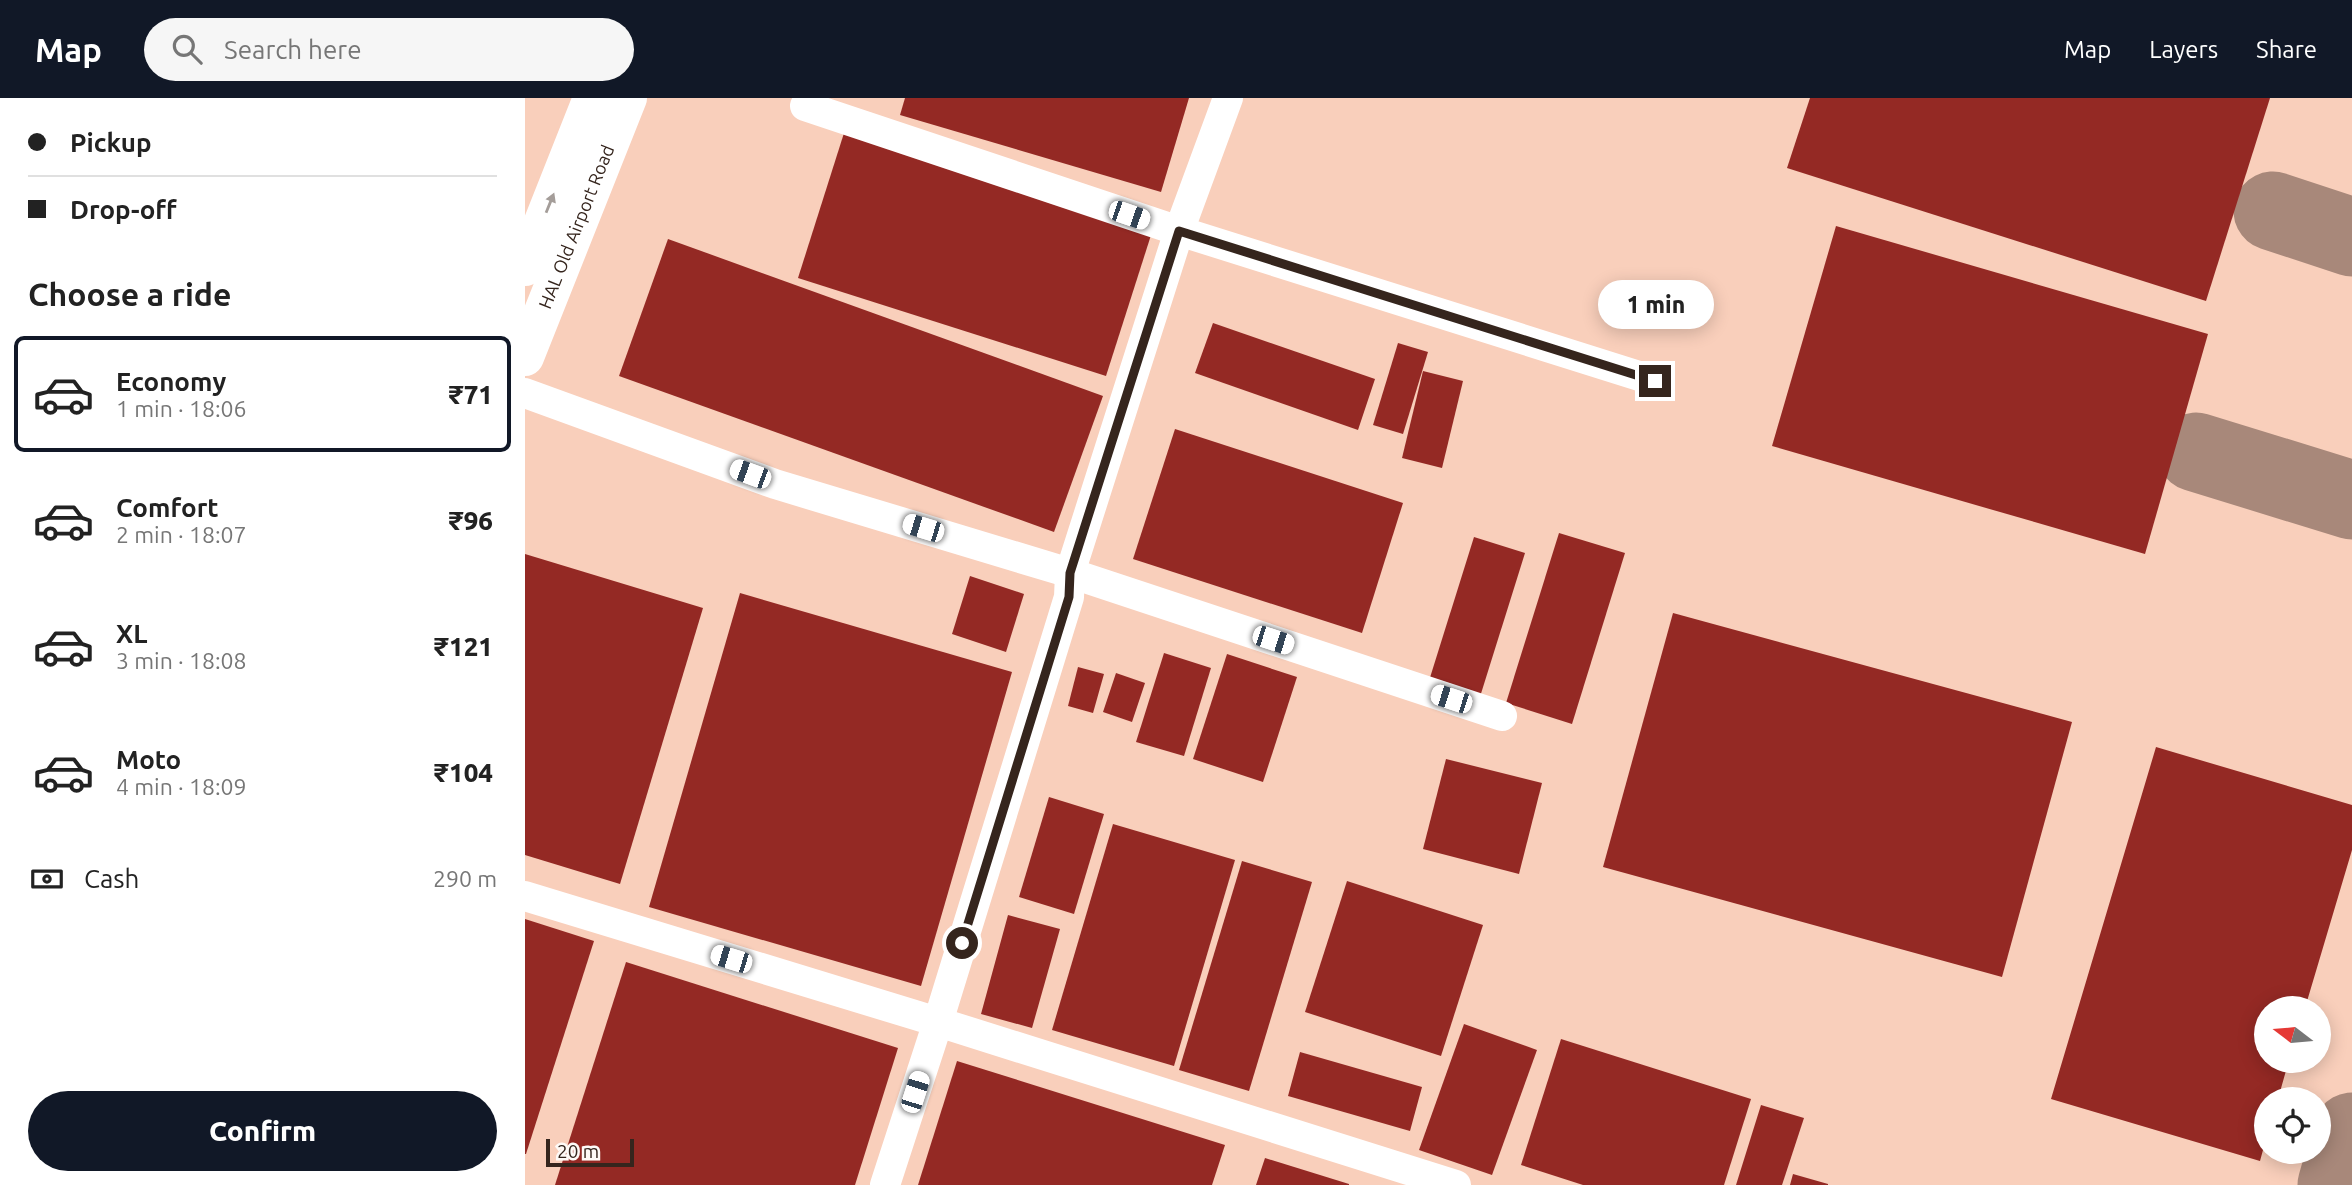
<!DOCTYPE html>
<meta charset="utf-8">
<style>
body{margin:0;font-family:Ubuntu,sans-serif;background:#f6f6f6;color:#222;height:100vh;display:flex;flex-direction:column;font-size:26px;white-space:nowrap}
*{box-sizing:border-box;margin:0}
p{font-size:23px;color:#767676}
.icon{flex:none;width:38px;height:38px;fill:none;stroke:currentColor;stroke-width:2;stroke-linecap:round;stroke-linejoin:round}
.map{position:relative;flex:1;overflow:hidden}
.drawer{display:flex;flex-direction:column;background:#fff;width:525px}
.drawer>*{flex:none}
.top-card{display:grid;align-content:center;height:154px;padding:0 28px;background:#fff}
.needle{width:46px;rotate:286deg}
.tools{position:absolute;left:1729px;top:898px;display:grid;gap:14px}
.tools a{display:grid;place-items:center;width:77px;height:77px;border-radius:50%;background:#fff;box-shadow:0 4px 18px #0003;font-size:35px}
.scale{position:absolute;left:21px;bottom:18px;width:88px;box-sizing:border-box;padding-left:7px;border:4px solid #35251d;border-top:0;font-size:19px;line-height:24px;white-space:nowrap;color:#35251d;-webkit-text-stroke:5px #fefaf7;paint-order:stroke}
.end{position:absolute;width:32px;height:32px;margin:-16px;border:9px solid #35251d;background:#fff;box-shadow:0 0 0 4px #fff}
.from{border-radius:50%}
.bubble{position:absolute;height:49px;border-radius:24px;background:#fff;box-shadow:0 4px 18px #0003;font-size:23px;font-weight:800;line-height:49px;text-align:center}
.car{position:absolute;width:21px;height:42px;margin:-21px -10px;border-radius:9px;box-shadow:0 0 5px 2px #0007;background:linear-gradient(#fff 24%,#345 0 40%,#fff 0 76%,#345 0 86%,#fff 0)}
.top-card b{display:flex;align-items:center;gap:24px;height:66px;font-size:26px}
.top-card b+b{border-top:2px solid #e0e0e0}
.top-card i{width:18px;height:18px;background:#222}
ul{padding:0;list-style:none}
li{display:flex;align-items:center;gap:21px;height:116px;margin:0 14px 10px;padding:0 14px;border:4px solid transparent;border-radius:10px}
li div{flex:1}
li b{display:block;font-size:26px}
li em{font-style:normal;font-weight:800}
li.selected{border-color:#111827}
li>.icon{width:63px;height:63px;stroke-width:1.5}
h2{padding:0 28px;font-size:32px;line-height:84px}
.pay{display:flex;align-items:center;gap:18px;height:77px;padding:0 28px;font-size:26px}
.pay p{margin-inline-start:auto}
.cta{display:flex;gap:14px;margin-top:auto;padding:14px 28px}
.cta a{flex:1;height:80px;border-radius:42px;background:#111827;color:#fff;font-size:28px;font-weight:800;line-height:80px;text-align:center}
header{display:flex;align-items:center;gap:42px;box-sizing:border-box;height:98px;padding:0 35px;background:#111827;color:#fff}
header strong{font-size:33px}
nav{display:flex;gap:38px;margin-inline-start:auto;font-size:24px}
.search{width:490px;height:63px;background:#f6f6f6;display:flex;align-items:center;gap:18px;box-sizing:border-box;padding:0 24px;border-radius:38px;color:#767676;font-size:26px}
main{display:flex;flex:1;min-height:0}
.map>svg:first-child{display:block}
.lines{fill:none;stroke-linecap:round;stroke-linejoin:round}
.taxiway{stroke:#a8887a;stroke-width:79}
.building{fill:#942924}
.minor{stroke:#fff;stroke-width:30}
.major{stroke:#fff;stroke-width:38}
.oneway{fill:#a49d99}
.route{stroke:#35251d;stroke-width:9}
.labels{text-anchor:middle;stroke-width:7;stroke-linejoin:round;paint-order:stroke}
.street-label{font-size:18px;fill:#35251d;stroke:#fefaf7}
</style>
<header>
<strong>Map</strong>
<div class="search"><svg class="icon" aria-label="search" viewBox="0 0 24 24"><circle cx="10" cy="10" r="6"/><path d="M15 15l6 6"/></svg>Search here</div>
<nav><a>Map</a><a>Layers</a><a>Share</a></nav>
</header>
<main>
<section class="drawer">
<div class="top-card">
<b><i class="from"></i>Pickup</b>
<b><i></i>Drop-off</b>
</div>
<h2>Choose a ride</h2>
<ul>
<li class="selected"><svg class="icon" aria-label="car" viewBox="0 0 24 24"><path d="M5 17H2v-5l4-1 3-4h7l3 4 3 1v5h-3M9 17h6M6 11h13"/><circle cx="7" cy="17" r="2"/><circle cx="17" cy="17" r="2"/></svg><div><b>Economy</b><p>1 min · 18:06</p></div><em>₹71</em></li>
<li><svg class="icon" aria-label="car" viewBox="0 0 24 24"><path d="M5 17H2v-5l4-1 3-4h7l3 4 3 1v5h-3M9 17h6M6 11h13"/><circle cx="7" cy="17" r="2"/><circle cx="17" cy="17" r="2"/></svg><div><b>Comfort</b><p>2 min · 18:07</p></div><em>₹96</em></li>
<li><svg class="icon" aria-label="car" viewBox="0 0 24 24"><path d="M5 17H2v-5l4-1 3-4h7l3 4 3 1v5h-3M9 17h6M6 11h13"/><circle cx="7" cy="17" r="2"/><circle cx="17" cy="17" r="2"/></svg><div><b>XL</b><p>3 min · 18:08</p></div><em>₹121</em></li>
<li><svg class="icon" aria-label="car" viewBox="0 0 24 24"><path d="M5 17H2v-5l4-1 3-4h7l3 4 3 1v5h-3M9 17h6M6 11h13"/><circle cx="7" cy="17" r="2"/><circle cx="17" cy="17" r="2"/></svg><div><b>Moto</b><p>4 min · 18:09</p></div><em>₹104</em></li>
</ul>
<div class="pay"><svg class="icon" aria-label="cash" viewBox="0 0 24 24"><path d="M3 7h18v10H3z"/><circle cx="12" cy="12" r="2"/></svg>Cash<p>290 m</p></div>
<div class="cta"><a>Confirm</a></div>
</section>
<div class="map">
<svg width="1827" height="1087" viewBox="0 0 1827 1087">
<rect width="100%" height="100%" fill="#f9cfbb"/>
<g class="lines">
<g class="taxiway">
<polyline points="1748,113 1827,139"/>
<polyline points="1671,354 1827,402"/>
<polyline points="1812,1087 1827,1034"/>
</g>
</g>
<g class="building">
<polygon points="380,0 664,0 636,94 375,17"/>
<polygon points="1285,0 1745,0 1681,203 1262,70"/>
<polygon points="319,35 627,134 581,278 273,180"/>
<polygon points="1311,128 1683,236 1620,456 1247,348"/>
<polygon points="143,141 578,298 529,434 94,278"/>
<polygon points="688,225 850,281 833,332 670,275"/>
<polygon points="873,245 903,254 878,336 848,327"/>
<polygon points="898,273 938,283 917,370 877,360"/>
<polygon points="650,331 878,405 837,535 608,461"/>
<polygon points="1034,435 1100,455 1047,626 981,605"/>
<polygon points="949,439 1000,455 954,602 903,586"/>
<polygon points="0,456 178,510 95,786 0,757"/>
<polygon points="445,478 499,496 481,554 427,536"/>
<polygon points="215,495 487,574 396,888 124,809"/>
<polygon points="1148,515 1547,624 1477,879 1078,769"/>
<polygon points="639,555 686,570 659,658 611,644"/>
<polygon points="702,556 772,579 738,684 668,661"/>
<polygon points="553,569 579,576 568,615 543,608"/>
<polygon points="591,575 620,585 607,624 578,614"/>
<polygon points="1631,649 1827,707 1827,752 1780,910 1741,910 1741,962 1764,962 1753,1001 1741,1001 1741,1041 1735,1063 1526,1001"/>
<polygon points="921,661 1017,685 994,776 898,751"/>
<polygon points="524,699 579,716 549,816 494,799"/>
<polygon points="588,726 710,762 649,968 527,932"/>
<polygon points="717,763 787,784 724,993 654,972"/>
<polygon points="822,783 958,827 916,958 780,914"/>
<polygon points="483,817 535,831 507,930 456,916"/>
<polygon points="0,821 69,843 1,1056 0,1056"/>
<polygon points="101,864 373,950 330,1087 30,1087"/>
<polygon points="939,926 1012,952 967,1077 894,1052"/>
<polygon points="1036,941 1226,1001 1199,1087 1058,1087 996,1067"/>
<polygon points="775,954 897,989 885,1033 763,998"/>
<polygon points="432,963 700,1047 687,1087 393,1087"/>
<polygon points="1236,1007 1279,1020 1257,1087 1211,1087"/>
<polygon points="740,1060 824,1086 824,1087 731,1087"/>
<polygon points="1268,1076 1303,1086 1303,1087 1265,1087"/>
</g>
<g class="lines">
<g class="minor">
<polyline points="280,8 654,133 1130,283"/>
<polyline points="0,295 250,386 545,475 977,618"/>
<polyline points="0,798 413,924 931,1087"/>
<polyline points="360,1087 413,924 544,499 545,475 654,133 703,0"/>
</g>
<g class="major">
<polyline points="0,169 67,0"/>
<path id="s1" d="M0 259 103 0"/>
</g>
</g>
<defs><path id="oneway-solid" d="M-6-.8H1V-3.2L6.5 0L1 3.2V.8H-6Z" transform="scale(1.75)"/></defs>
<use class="oneway" href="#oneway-solid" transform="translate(25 105) rotate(-68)"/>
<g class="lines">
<polyline class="route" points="437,845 544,499 545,475 654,133 1130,283"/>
</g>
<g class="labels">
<g class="street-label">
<text dy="6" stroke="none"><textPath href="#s1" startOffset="140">HAL Old Airport Road</textPath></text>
</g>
</g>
</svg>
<div class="tools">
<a><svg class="needle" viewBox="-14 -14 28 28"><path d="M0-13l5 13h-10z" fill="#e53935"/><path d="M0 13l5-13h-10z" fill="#767676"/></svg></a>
<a><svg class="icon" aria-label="locate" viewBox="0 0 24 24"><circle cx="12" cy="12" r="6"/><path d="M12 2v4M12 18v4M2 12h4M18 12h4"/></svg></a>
</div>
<div class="scale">20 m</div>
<i class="end from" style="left:437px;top:845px"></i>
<i class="end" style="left:1130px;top:283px"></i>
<div class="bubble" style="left:1073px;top:182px;width:116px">1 min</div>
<i class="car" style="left:604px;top:117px;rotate:109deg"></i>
<i class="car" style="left:225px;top:376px;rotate:290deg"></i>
<i class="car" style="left:398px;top:430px;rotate:287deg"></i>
<i class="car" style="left:748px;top:542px;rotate:108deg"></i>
<i class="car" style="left:926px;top:601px;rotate:288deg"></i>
<i class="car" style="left:206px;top:861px;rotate:287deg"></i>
<i class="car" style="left:390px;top:994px;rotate:18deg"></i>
</div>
</main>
